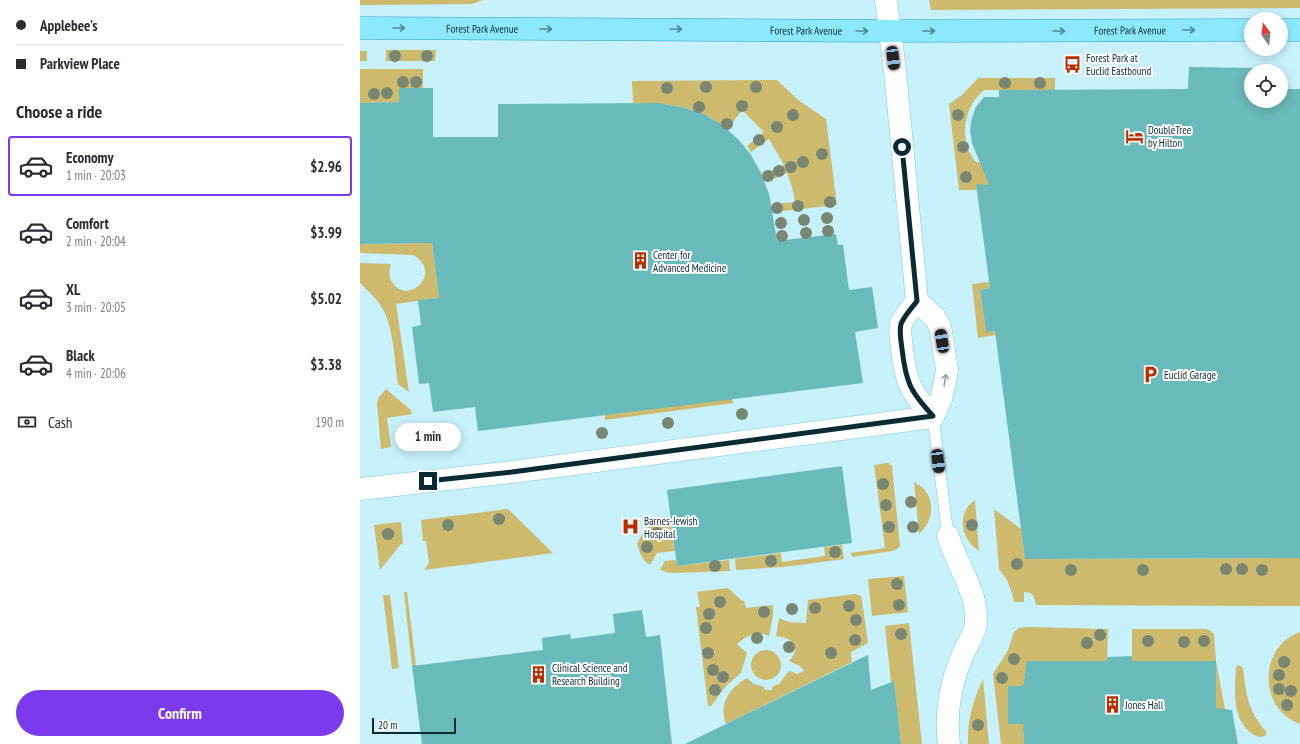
<!DOCTYPE html>
<meta charset="utf-8">
<style>
body{margin:0;font-family:"PT Sans Narrow",sans-serif;background:#f7f7f7;color:#2b2b33;height:100vh;display:flex;flex-direction:column;font-size:15px;white-space:nowrap}
*{box-sizing:border-box;margin:0}
p{font-size:13px;color:#7c7c81}
.icon{flex:none;width:22px;height:22px;fill:none;stroke:currentColor;stroke-width:2;stroke-linecap:round;stroke-linejoin:round}
.map{position:relative;flex:1;overflow:hidden}
.details{display:flex;flex-direction:column;background:#fff;width:360px}
.details>*{flex:none}
.hud{display:grid;align-content:center;height:88px;padding:0 16px;background:#fff}
.needle{width:26px;rotate:345deg}
.fabs{position:absolute;left:884px;top:12px;display:grid;gap:8px}
.fabs a{display:grid;place-items:center;width:44px;height:44px;border-radius:50%;background:#fff;box-shadow:0 2px 10px #0003;font-size:20px}
.scale{position:absolute;left:12px;bottom:10px;width:84px;box-sizing:border-box;padding-left:4px;border:2px solid #0a2b32;border-top:0;font-size:11px;line-height:14px;white-space:nowrap;color:#0a2b32;-webkit-text-stroke:3px #fff;paint-order:stroke}
.end{position:absolute;width:18px;height:18px;margin:-9px;border:5px solid #0a2b32;background:#fff;box-shadow:0 0 0 2px #fff}
.from{border-radius:50%}
.bubble{position:absolute;height:28px;border-radius:14px;background:#fff;box-shadow:0 2px 10px #0003;font-size:13px;font-weight:700;line-height:28px;text-align:center}
.car{position:absolute;width:12px;height:24px;margin:-12px -6px;border-radius:5px;box-shadow:0 0 3px 1px #0007;background:linear-gradient(#222 24%,#8ab4d8 0 40%,#222 0 76%,#8ab4d8 0 86%,#222 0)}
.hud b{display:flex;align-items:center;gap:14px;height:38px;font-size:15px}
.hud b+b{border-top:1px solid #e1e1e2}
.hud i{width:10px;height:10px;background:#2b2b33}
ul{padding:0;list-style:none}
li{display:flex;align-items:center;gap:12px;height:60px;margin:0 8px 6px;padding:0 8px;border:2px solid transparent;border-radius:4px}
li div{flex:1}
li b{display:block;font-size:15px}
li em{font-style:normal;font-weight:700}
li.active{border-color:#7c3aed}
li>.icon{width:36px;height:36px;stroke-width:1.5}
h2{padding:0 16px;font-size:18px;line-height:48px}
.pay{display:flex;align-items:center;gap:10px;height:44px;padding:0 16px;font-size:15px}
.pay p{margin-inline-start:auto}
.button{display:flex;gap:8px;margin-top:auto;padding:8px 16px}
.button a{flex:1;height:46px;border-radius:24px;background:#7c3aed;color:#fff;font-size:16px;font-weight:700;line-height:46px;text-align:center}
main{display:flex;flex:1;min-height:0}
.map>svg:first-child{display:block}
.green{fill:#cdba6d}
.building{fill:#69baba}
.lines{fill:none;stroke-linecap:round;stroke-linejoin:round}
.lane-casing{stroke:#7cc7da;stroke-width:12}
.street-casing{stroke:#7cc7da;stroke-width:23}
.primary-casing{stroke:#2c9db5;stroke-width:23}
.lane{stroke:#fff;stroke-width:11}
.street{stroke:#fff;stroke-width:22}
.primary{stroke:#8ce9fd;stroke-width:22}
.tree{fill:#788672}
.oneway{stroke:#4b8a98}
.oneway2{stroke:#91a0a3}
.route{stroke:#0a2b32;stroke-width:5}
.labels{text-anchor:middle;stroke-width:4;stroke-linejoin:round;paint-order:stroke}
.street-label{font-size:11px;fill:#0a2b32;stroke:#fff}
.poi-label{font-size:11px;fill:#0a2b32;stroke:#fff;text-anchor:start}
</style>
<main>
<section class="details">
<div class="hud">
<b><i class="from"></i>Applebee's</b>
<b><i></i>Parkview Place</b>
</div>
<h2>Choose a ride</h2>
<ul>
<li class="active"><svg class="icon" aria-label="car" viewBox="0 0 24 24"><path d="M5 17H2v-5l4-1 3-4h7l3 4 3 1v5h-3M9 17h6M6 11h13"/><circle cx="7" cy="17" r="2"/><circle cx="17" cy="17" r="2"/></svg><div><b>Economy</b><p>1 min · 20:03</p></div><em>$2.96</em></li>
<li><svg class="icon" aria-label="car" viewBox="0 0 24 24"><path d="M5 17H2v-5l4-1 3-4h7l3 4 3 1v5h-3M9 17h6M6 11h13"/><circle cx="7" cy="17" r="2"/><circle cx="17" cy="17" r="2"/></svg><div><b>Comfort</b><p>2 min · 20:04</p></div><em>$3.99</em></li>
<li><svg class="icon" aria-label="car" viewBox="0 0 24 24"><path d="M5 17H2v-5l4-1 3-4h7l3 4 3 1v5h-3M9 17h6M6 11h13"/><circle cx="7" cy="17" r="2"/><circle cx="17" cy="17" r="2"/></svg><div><b>XL</b><p>3 min · 20:05</p></div><em>$5.02</em></li>
<li><svg class="icon" aria-label="car" viewBox="0 0 24 24"><path d="M5 17H2v-5l4-1 3-4h7l3 4 3 1v5h-3M9 17h6M6 11h13"/><circle cx="7" cy="17" r="2"/><circle cx="17" cy="17" r="2"/></svg><div><b>Black</b><p>4 min · 20:06</p></div><em>$3.38</em></li>
</ul>
<div class="pay"><svg class="icon" aria-label="cash" viewBox="0 0 24 24"><path d="M3 7h18v10H3z"/><circle cx="12" cy="12" r="2"/></svg>Cash<p>190 m</p></div>
<div class="button"><a>Confirm</a></div>
</section>
<div class="map">
<svg width="940" height="744" viewBox="0 0 940 744">
<rect width="100%" height="100%" fill="#c6f1fd"/>
<g class="green">
<polygon points="0,0 123,0 112,4 0,5"/>
<polygon points="569,0 940,0 940,8 571,10"/>
<polygon points="26,50 76,50 75,61 26,61"/>
<rect x="0" y="51" width="7" height="10"/>
<polygon points="0,69 63,69 63,88 39,88 39,102 0,103"/>
<path d="M618 78H695V90H624C603 107 598 141 616 162L639 163V185H616L617 190H599L589 104 602 95Z"/>
<path d="M417 80 438 100 466 119 477 205 414 212 413 204 435 202 432 187 427 173 407 182 403 174 424 165 409 139 391 152 387 146 404 132 382 110 367 130C359 124 350 116 341 113 319 104 296 103 273 103L272 81Z"/>
<path d="M72 243 79 298 36 304 49 392 38 384C34 360 34 326 21 306 15 297 7 290 0 283V263L31 264C29 270 28 276 32 282 48 307 84 272 53 255L0 253V244Z"/>
<polygon points="629,282 630,288 620,290 626,332 635,331 636,335 618,338 612,284"/>
<polygon points="26,389 51,410 52,414 27,418 31,447 21,449 17,403 19,397"/>
<polygon points="372,398 373,403 245,420 245,415"/>
<polygon points="526,463 529,463 532,466 540,546 537,549 532,551 492,557 491,553 525,548 514,465"/>
<path d="M554 482C557 484 561 486 564 489 576 503 572 523 559 534Z"/>
<path d="M615 500 619 551C615 548 610 544 608 540 599 527 602 508 615 500Z"/>
<polygon points="148,509 193,553 64,570 69,563 66,541 63,541 61,520"/>
<path d="M634 509 661 529 665 559 940 558V606L676 605C674 596 674 592 664 592V602H654L652 593 647 580 639 569Z"/>
<path d="M310 518 315 551 297 553 290 565C282 560 280 553 277 544 285 528 292 520 310 518Z"/>
<polygon points="41,522 43,544 41,544 20,570 14,525"/>
<polygon points="482,545 484,559 423,567 376,570 375,559 421,553 422,562 465,556 464,547"/>
<polygon points="316,560 317,566 369,560 370,571 313,573 306,572 300,570 305,561"/>
<polygon points="544,576 548,612 512,616 508,579"/>
<path d="M367 588C374 591 377 599 384 601L386 608 413 605V616L409 636C396 630 387 636 377 644L387 653 381 673 366 686 351 706H348L336 607H340L337 592Z"/>
<polygon points="44,592 47,592 56,666 52,666"/>
<path d="M495 594 501 596 502 600 508 643 491 652 492 662 366 724C358 703 370 688 387 678L394 684 404 687 405 690H412V687L419 684 428 672 430 671 437 674 444 671 440 666 429 661C442 646 433 638 416 636L419 618 429 622 446 623 448 600Z"/>
<polygon points="23,595 30,595 39,668 32,669"/>
<polygon points="549,623 562,744 541,744 534,681 531,682 525,626"/>
<polygon points="668,627 748,629 747,661 668,661 663,686 648,686 648,724 663,724 664,744 641,744 633,674 648,650 654,632 659,628"/>
<polygon points="772,629 846,629 851,631 854,634 856,661 865,709 856,744 856,661 772,661"/>
<path d="M940 632V724C898 709 898 647 940 632Z"/>
<circle cx="406" cy="665" r="15"/>
<path d="M877 665 881 666 883 668C886 693 888 712 906 731V735C902 738 898 737 894 735 871 721 875 690 876 668Z"/>
<path d="M623 679 629 744H608C607 721 613 700 623 679Z"/>
</g>
<g class="building">
<polygon points="829,67 898,68 898,71 891,71 891,101 921,101 921,89 940,89 940,558 665,559 635,331 626,332 620,290 630,288 616,184 629,185 612,143 610,130 612,118 616,107 624,97 639,97 639,90 828,89"/>
<polygon points="39,88 73,88 73,137 138,137 138,104 297,103 321,107 342,113 362,125 378,139 391,155 401,173 409,194 417,241 476,234 478,245 483,245 489,290 512,287 518,328 495,332 503,383 118,431 115,407 73,412 69,383 59,384 52,327 61,325 58,300 79,298 72,243 0,244 0,103 39,102"/>
<polygon points="482,466 492,543 317,566 307,490"/>
<polygon points="282,610 286,637 300,635 312,744 62,744 52,666 183,650 182,638 210,634 211,639 255,633 253,614"/>
<polygon points="508,655 511,690 534,681 541,744 325,744"/>
<polygon points="772,656 772,661 856,661 856,708 872,710 878,744 664,744 663,724 648,724 648,686 663,686 667,661 747,661 747,657"/>
</g>
<g class="lines">
<defs>
<polyline id="lane" points="573,417 588,536"/>
<g id="street">
<path d="M526 0 535 71 557 301C552 308 544 316 541 324 539 332 541 340 542 349 546 383 550 391 573 417"/>
<polyline points="557,301 575,318 580,326 587,369 585,382 581,399 573,417"/>
<polyline points="0,489 152,472 573,417"/>
<path d="M588 536C596 563 619 595 616 623 615 634 607 644 603 654 591 682 585 714 589 744"/>
</g>
<g id="primary">
<path id="s1" d="M0 28 530 31 891 30"/>
<polyline points="921,30 940,30"/>
</g>
</defs>
<use href="#lane" class="lane-casing"/>
<use href="#street" class="street-casing"/>
<use href="#primary" class="primary-casing"/>
<use href="#lane" class="lane"/>
<use href="#street" class="street"/>
<use href="#primary" class="primary"/>
</g>
<g class="tree">
<circle cx="35" cy="56" r="6"/>
<circle cx="67" cy="56" r="6"/>
<circle cx="43" cy="82" r="6"/>
<circle cx="56" cy="82" r="6"/>
<circle cx="645" cy="83" r="6"/>
<circle cx="680" cy="83" r="6"/>
<circle cx="346" cy="87" r="6"/>
<circle cx="396" cy="87" r="6"/>
<circle cx="307" cy="88" r="6"/>
<circle cx="27" cy="93" r="6"/>
<circle cx="14" cy="94" r="6"/>
<circle cx="382" cy="106" r="6"/>
<circle cx="339" cy="107" r="6"/>
<circle cx="433" cy="115" r="6"/>
<circle cx="598" cy="115" r="6"/>
<circle cx="367" cy="124" r="6"/>
<circle cx="417" cy="127" r="6"/>
<circle cx="399" cy="140" r="6"/>
<circle cx="603" cy="147" r="6"/>
<circle cx="462" cy="154" r="6"/>
<circle cx="443" cy="162" r="6"/>
<circle cx="431" cy="167" r="6"/>
<circle cx="419" cy="171" r="6"/>
<circle cx="408" cy="176" r="6"/>
<circle cx="606" cy="177" r="6"/>
<circle cx="470" cy="202" r="6"/>
<circle cx="438" cy="206" r="6"/>
<circle cx="417" cy="208" r="6"/>
<circle cx="467" cy="218" r="6"/>
<circle cx="444" cy="220" r="6"/>
<circle cx="421" cy="223" r="6"/>
<circle cx="468" cy="231" r="6"/>
<circle cx="446" cy="233" r="6"/>
<circle cx="422" cy="236" r="6"/>
<circle cx="382" cy="414" r="6"/>
<circle cx="308" cy="423" r="6"/>
<circle cx="242" cy="433" r="6"/>
<circle cx="523" cy="484" r="6"/>
<circle cx="551" cy="502" r="6"/>
<circle cx="526" cy="505" r="6"/>
<circle cx="139" cy="519" r="6"/>
<circle cx="88" cy="525" r="6"/>
<circle cx="612" cy="525" r="6"/>
<circle cx="529" cy="527" r="6"/>
<circle cx="553" cy="527" r="6"/>
<circle cx="297" cy="533" r="6"/>
<circle cx="28" cy="534" r="6"/>
<circle cx="287" cy="547" r="6"/>
<circle cx="475" cy="552" r="6"/>
<circle cx="411" cy="561" r="6"/>
<circle cx="657" cy="564" r="6"/>
<circle cx="355" cy="566" r="6"/>
<circle cx="866" cy="569" r="6"/>
<circle cx="882" cy="569" r="6"/>
<circle cx="711" cy="570" r="6"/>
<circle cx="783" cy="570" r="6"/>
<circle cx="902" cy="570" r="6"/>
<circle cx="537" cy="584" r="6"/>
<circle cx="360" cy="602" r="6"/>
<circle cx="539" cy="605" r="6"/>
<circle cx="489" cy="606" r="6"/>
<circle cx="455" cy="608" r="6"/>
<circle cx="432" cy="609" r="6"/>
<circle cx="404" cy="612" r="6"/>
<circle cx="349" cy="614" r="6"/>
<circle cx="496" cy="620" r="6"/>
<circle cx="346" cy="628" r="6"/>
<circle cx="541" cy="634" r="6"/>
<circle cx="740" cy="635" r="6"/>
<circle cx="397" cy="638" r="6"/>
<circle cx="495" cy="640" r="6"/>
<circle cx="788" cy="641" r="6"/>
<circle cx="844" cy="641" r="6"/>
<circle cx="824" cy="642" r="6"/>
<circle cx="727" cy="643" r="6"/>
<circle cx="429" cy="647" r="6"/>
<circle cx="348" cy="653" r="6"/>
<circle cx="471" cy="653" r="6"/>
<circle cx="654" cy="659" r="6"/>
<circle cx="924" cy="662" r="6"/>
<circle cx="353" cy="670" r="6"/>
<circle cx="919" cy="675" r="6"/>
<circle cx="363" cy="677" r="6"/>
<circle cx="642" cy="678" r="6"/>
<circle cx="919" cy="689" r="6"/>
<circle cx="355" cy="690" r="6"/>
<circle cx="931" cy="691" r="6"/>
<circle cx="927" cy="705" r="6"/>
<circle cx="618" cy="725" r="6"/>
</g>
<defs><path id="oneway-shaft" d="M-6 0H5M1.5-3L5.5 0L1.5 3" fill="none" stroke-width="1.6" stroke-linecap="round" stroke-linejoin="round"/></defs>
<g class="oneway">
<use href="#oneway-shaft" transform="translate(39 28)"/>
<use href="#oneway-shaft" transform="translate(186 29)"/>
<use href="#oneway-shaft" transform="translate(316 29)"/>
<use href="#oneway-shaft" transform="translate(829 30)"/>
<use href="#oneway-shaft" transform="translate(502 31)"/>
<use href="#oneway-shaft" transform="translate(569 31)"/>
<use href="#oneway-shaft" transform="translate(699 31)"/>
</g>
<use class="oneway2" href="#oneway-shaft" transform="translate(585 380) rotate(-81)"/>
<g class="lines">
<path class="route" d="M68 481 152 472 573 416C550 391 546 383 542 349 541 340 539 332 541 324 544 316 552 308 557 301L542 147"/>
</g>
<defs>
<symbol id="bus-bare" viewBox="-9 -9 18 18"><path d="M-5-6H5V4H4V6H2V4H-2V6H-4V4H-5ZM-3.5-4V0h7V-4ZM-3.5 1.2v1.5H-2V1.2ZM2 1.2v1.5H3.5V1.2Z" fill="#b93000" stroke="#fff" stroke-width="2.5" paint-order="stroke"/></symbol>
<symbol id="hotel-bare" viewBox="-9 -9 18 18"><path d="M-6-4.5h1.5V1H6V5H4.5V3h-9V5H-6ZM-4 0a1.8 1.8 0 1 1 3.6 0ZM.5 0V-2.5h3Q6-2.5 6 0Z" fill="#b93000" stroke="#fff" stroke-width="2.5" paint-order="stroke"/></symbol>
<symbol id="building-bare" viewBox="-9 -9 18 18"><path d="M-4-6H4V6H1V3H-1V6H-4ZM-2.5-4.3h1.7v1.8h-1.7ZM.8-4.3h1.7v1.8H.8ZM-2.5-1h1.7V.8h-1.7ZM.8-1h1.7V.8H.8Z" fill="#b93000" stroke="#fff" stroke-width="2.5" paint-order="stroke"/></symbol>
<symbol id="parking-bare" viewBox="-9 -9 18 18"><path d="M-3.5-5.5H1a3.5 3.5 0 0 1 0 7H-1V5.5H-3.5ZM-1-3.4V-.6H.8a1.4 1.4 0 0 0 0-2.8Z" fill="#b93000" stroke="#fff" stroke-width="2.5" paint-order="stroke"/></symbol>
<symbol id="hospital-bare" viewBox="-9 -9 18 18"><path d="M-5-5h3v3.5h4V-5h3V5h-3V1.5h-4V5h-3Z" fill="#b93000" stroke="#fff" stroke-width="2.5" paint-order="stroke"/></symbol>
</defs>
<g fill-rule="evenodd">
<use href="#bus-bare" x="700" y="52" width="25" height="25"/>
<use href="#hotel-bare" x="762" y="124" width="25" height="25"/>
<use href="#building-bare" x="268" y="248" width="25" height="25"/>
<use href="#parking-bare" x="778" y="362" width="25" height="25"/>
<use href="#hospital-bare" x="258" y="514" width="25" height="25"/>
<use href="#building-bare" x="166" y="662" width="25" height="25"/>
<use href="#building-bare" x="740" y="692" width="25" height="25"/>
</g>
<g class="labels">
<g class="street-label">
<text dy="4" stroke="none"><textPath href="#s1" startOffset="122">Forest Park Avenue</textPath></text>
<text dy="4" stroke="none"><textPath href="#s1" startOffset="446">Forest Park Avenue</textPath></text>
<text dy="4" stroke="none"><textPath href="#s1" startOffset="770">Forest Park Avenue</textPath></text>
</g>
<g class="poi-label">
<text x="726" y="62">Forest Park at<tspan x="726" dy="13">Euclid Eastbound</tspan></text>
<text x="788" y="134">DoubleTree<tspan x="788" dy="13">by Hilton</tspan></text>
<text x="293" y="259">Center for<tspan x="293" dy="13">Advanced Medicine</tspan></text>
<text x="804" y="379">Euclid Garage</text>
<text x="284" y="525">Barnes-Jewish<tspan x="284" dy="13">Hospital</tspan></text>
<text x="192" y="672">Clinical Science and<tspan x="192" dy="13">Research Building</tspan></text>
<text x="765" y="709">Jones Hall</text>
</g>
</g>
</svg>
<div class="fabs">
<a><svg class="needle" viewBox="-14 -14 28 28"><path d="M0-13l5 13h-10z" fill="#e53935"/><path d="M0 13l5-13h-10z" fill="#7c7c81"/></svg></a>
<a><svg class="icon" aria-label="locate" viewBox="0 0 24 24"><circle cx="12" cy="12" r="6"/><path d="M12 2v4M12 18v4M2 12h4M18 12h4"/></svg></a>
</div>
<div class="scale">20 m</div>
<i class="end from" style="left:542px;top:147px"></i>
<i class="end" style="left:68px;top:481px"></i>
<div class="bubble" style="left:35px;top:423px;width:66px">1 min</div>
<i class="car" style="left:533px;top:58px;rotate:173deg"></i>
<i class="car" style="left:582px;top:341px;rotate:351deg"></i>
<i class="car" style="left:578px;top:461px;rotate:173deg"></i>
</div>
</main>
